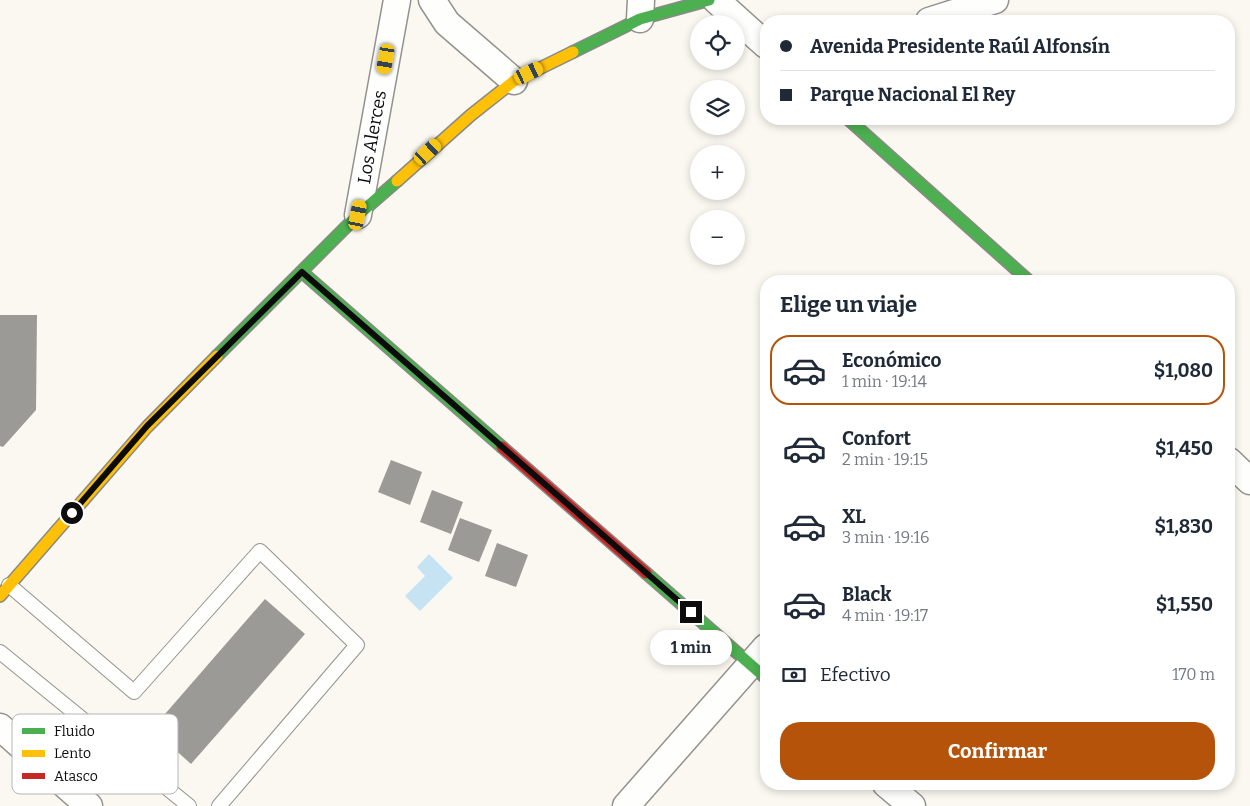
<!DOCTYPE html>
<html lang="es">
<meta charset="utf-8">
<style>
body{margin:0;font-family:Bitter,serif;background:#f2f2f3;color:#1f2937;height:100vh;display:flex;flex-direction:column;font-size:19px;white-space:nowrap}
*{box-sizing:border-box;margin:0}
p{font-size:16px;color:#747a83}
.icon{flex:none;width:28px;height:28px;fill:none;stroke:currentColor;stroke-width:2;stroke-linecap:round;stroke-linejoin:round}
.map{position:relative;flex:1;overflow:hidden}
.details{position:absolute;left:760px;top:275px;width:475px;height:515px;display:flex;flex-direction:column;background:#fff;border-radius:20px;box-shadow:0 2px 8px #0003}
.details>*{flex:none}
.banner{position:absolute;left:760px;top:15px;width:475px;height:110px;border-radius:20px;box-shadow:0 2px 8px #0003;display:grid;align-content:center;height:110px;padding:0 20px;background:#fff}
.tools{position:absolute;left:690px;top:15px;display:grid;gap:10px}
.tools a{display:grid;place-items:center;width:55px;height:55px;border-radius:50%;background:#fff;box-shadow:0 2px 8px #0003;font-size:25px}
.end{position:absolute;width:22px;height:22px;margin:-11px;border:6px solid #0c0c0c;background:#fff;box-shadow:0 0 0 2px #fff}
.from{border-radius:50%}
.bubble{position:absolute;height:35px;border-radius:18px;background:#fff;box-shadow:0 2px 8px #0003;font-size:16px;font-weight:700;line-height:35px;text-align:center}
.car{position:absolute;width:15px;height:30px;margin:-15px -8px;border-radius:6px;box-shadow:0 0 4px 1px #0007;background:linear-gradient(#f5c518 24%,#345 0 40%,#f5c518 0 76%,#345 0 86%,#f5c518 0)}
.banner b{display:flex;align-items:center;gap:18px;height:48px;font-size:19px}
.banner b+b{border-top:1px solid #e0e1e3}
.banner i{width:12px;height:12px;background:#1f2937}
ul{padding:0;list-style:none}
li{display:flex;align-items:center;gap:15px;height:70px;margin:0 10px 8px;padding:0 10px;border:2px solid transparent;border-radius:20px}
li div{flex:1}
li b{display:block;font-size:19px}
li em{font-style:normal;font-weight:700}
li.active{border-color:#b45309}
li>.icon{width:45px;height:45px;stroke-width:1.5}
h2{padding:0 20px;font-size:22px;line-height:60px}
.pay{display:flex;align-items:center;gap:12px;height:55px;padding:0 20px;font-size:19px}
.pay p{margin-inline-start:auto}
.cta{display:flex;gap:10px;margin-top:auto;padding:10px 20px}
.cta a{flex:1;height:58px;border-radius:20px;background:#b45309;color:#fff;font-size:20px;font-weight:700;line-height:58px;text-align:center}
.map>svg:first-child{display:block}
.water{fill:#c6e3f4}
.building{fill:#9c9a96}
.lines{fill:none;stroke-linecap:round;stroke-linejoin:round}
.lane-casing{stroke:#93928f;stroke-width:16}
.street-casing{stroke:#93928f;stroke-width:29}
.fast-casing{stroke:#8a8985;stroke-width:14}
.slow-casing{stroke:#8a8985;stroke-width:14}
.jam-casing{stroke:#8a8985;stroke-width:14}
.lane{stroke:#fefefd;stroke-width:14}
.street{stroke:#fefefd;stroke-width:26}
.fast{stroke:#4caf50;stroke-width:11}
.slow{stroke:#ffc107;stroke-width:11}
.jam{stroke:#c62828;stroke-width:11}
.route{stroke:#0c0c0c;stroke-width:6}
.labels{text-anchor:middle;stroke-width:5;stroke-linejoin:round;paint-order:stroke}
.street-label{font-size:18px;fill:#0c0c0c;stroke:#fff}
.key{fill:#fff;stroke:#b6b6b6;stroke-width:1}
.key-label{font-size:14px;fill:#0c0c0c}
</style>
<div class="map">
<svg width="1250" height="806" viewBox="0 0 1250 806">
<rect width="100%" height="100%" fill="#faf8f0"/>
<polygon class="water" points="429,554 453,578 420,611 405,596 425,576 417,567"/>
<g class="building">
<polygon points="0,315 37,315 36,410 3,447 0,446"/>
<polygon points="391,460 422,472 410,505 378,492"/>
<polygon points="432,490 463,502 451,534 420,522"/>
<polygon points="460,518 492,530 479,562 448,550"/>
<polygon points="497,543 528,555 516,587 485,576"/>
<polygon points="265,599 305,634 191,764 152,729"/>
</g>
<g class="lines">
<defs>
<g id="lane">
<polyline points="9,585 134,692 260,551 357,645 219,806"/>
<polyline points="0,652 189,806"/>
</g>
<g id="street">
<polyline points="432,0 447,23 514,81"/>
<polyline points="716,0 766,45"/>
<polyline points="640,19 641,0"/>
<polyline points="929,21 995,0"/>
<polyline points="358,215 397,0"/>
<polyline points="1229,461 1250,481"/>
<polyline points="0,727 89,806"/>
<polyline points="886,784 912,806"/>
<polyline points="626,806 766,647"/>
</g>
<g id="fast">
<polyline points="573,52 640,19 709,0"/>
<polyline points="848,119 1029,281"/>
<polyline points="302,272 502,447"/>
<polyline points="217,356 358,215 397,181"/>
<polyline points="646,573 766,678"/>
</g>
<g id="slow">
<polyline points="397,181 471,115 514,81 573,52"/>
<polyline points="0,596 147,427 217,356"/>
</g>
<polyline id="jam" points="502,447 646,573"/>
</defs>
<use href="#lane" class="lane-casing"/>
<use href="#street" class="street-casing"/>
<use href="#fast" class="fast-casing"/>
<use href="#slow" class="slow-casing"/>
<use href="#jam" class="jam-casing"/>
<use href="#lane" class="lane"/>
<use href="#street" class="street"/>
<use href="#fast" class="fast"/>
<use href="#slow" class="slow"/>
<use href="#jam" class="jam"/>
</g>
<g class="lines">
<polyline class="route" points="72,513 147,426 302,272 691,612"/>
</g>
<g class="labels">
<g class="street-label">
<text transform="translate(372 137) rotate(-80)" y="6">Los Alerces</text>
</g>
</g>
<rect x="12" y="714" width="166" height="80" rx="8" class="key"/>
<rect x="22" y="728" width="23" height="6" fill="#4caf50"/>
<rect x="22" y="750" width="23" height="7" fill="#ffc107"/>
<rect x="22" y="773" width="23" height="6" fill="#c62828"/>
<g class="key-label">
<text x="54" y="736">Fluido</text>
<text x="54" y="758">Lento</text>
<text x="54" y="781">Atasco</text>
</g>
</svg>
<div class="tools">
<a><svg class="icon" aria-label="locate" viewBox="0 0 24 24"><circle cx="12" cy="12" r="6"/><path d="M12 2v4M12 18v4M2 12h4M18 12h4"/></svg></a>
<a><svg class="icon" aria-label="layers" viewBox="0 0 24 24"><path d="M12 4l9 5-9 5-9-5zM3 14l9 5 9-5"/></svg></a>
<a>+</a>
<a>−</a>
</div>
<i class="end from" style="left:72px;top:513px"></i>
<i class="end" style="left:691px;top:612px"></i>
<div class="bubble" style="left:650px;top:630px;width:82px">1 min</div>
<i class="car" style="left:386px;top:59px;rotate:190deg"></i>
<i class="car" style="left:529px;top:73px;rotate:64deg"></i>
<i class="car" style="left:428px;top:152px;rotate:48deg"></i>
<i class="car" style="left:358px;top:215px;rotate:11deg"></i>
<div class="banner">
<b><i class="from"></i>Avenida Presidente Raúl Alfonsín</b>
<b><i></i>Parque Nacional El Rey</b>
</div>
<section class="details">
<h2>Elige un viaje</h2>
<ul>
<li class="active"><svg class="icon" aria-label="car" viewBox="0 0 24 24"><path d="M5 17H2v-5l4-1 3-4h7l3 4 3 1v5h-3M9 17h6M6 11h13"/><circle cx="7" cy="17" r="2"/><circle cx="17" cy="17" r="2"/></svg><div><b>Económico</b><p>1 min · 19:14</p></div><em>$1,080</em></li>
<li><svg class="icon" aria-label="car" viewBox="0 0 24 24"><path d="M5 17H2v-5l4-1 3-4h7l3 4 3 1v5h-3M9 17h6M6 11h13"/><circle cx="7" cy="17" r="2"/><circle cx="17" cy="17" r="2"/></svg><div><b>Confort</b><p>2 min · 19:15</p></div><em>$1,450</em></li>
<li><svg class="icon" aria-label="car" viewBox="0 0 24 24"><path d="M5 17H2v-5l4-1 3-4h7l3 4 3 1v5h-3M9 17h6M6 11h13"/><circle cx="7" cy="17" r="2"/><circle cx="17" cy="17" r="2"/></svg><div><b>XL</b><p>3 min · 19:16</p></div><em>$1,830</em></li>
<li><svg class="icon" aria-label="car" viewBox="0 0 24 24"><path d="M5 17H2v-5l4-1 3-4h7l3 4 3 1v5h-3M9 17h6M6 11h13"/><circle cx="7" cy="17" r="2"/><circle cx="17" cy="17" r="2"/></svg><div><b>Black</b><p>4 min · 19:17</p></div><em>$1,550</em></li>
</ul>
<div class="pay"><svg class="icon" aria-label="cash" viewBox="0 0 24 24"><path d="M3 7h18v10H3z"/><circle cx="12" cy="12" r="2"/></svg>Efectivo<p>170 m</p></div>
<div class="cta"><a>Confirmar</a></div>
</section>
</div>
